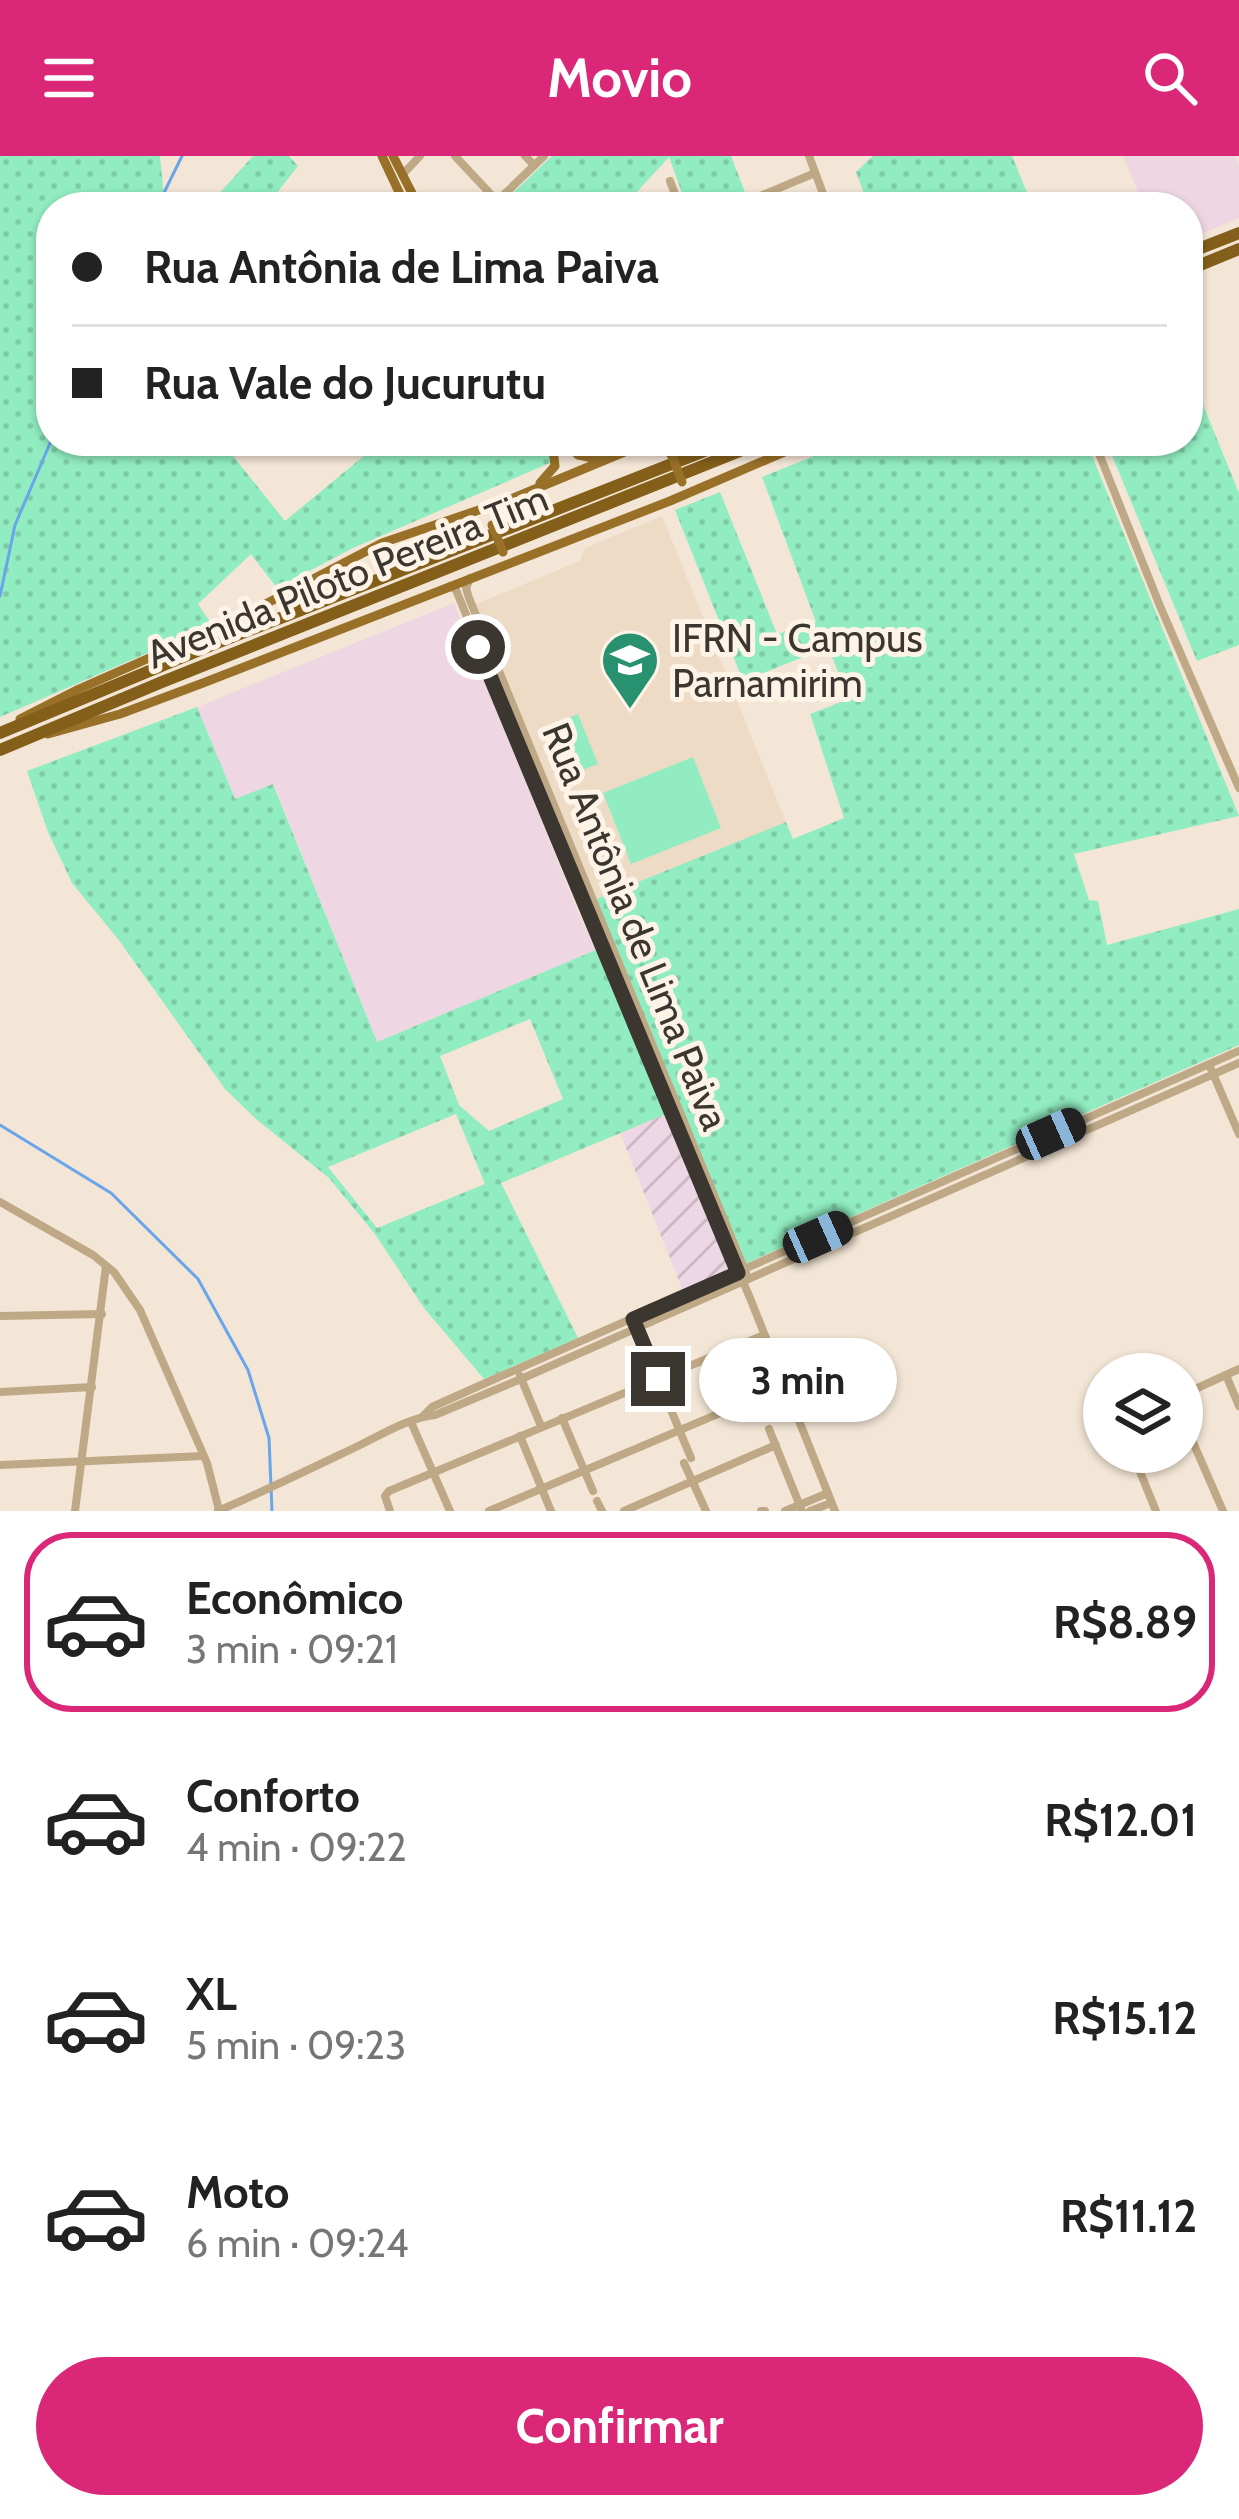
<!DOCTYPE html>
<html lang="pt">
<meta charset="utf-8">
<style>
body{margin:0;font-family:Cabin,sans-serif;background:#f2f2f2;color:#222;height:100vh;display:flex;flex-direction:column;font-size:45px;white-space:nowrap}
*{box-sizing:border-box;margin:0}
p{font-size:39px;color:#767676}
.icon{flex:none;width:66px;height:66px;fill:none;stroke:currentColor;stroke-width:2;stroke-linecap:round;stroke-linejoin:round}
.map{position:relative;height:1355px;overflow:hidden}
.side{display:flex;flex-direction:column;background:#fff;flex:1}
.side>*{flex:none}
.guide{position:absolute;left:36px;top:36px;width:1167px;height:264px;border-radius:48px;box-shadow:0 3px 9px #0004;display:grid;align-content:center;height:264px;padding:0 36px;background:#fff}
.controls{position:absolute;left:1083px;top:1197px;display:grid;gap:24px}
.controls a{display:grid;place-items:center;width:120px;height:120px;border-radius:50%;background:#fff;box-shadow:0 3px 9px #0004;font-size:60px}
.end{position:absolute;width:54px;height:54px;margin:-27px;border:15px solid #3b3630;background:#fff;box-shadow:0 0 0 6px #fff}
.from{border-radius:50%}
.bubble{position:absolute;height:84px;border-radius:42px;background:#fff;box-shadow:0 3px 9px #0004;font-size:39px;font-weight:800;line-height:84px;text-align:center}
.car{position:absolute;width:36px;height:72px;margin:-36px -18px;border-radius:15px;box-shadow:0 0 9px 3px #0007;background:linear-gradient(#222 24%,#8ab4d8 0 40%,#222 0 76%,#8ab4d8 0 86%,#222 0)}
.guide b{display:flex;align-items:center;gap:42px;height:114px;font-size:45px}
.guide b+b{border-top:3px solid #e0e0e0}
.guide i{width:30px;height:30px;background:#222}
ul{padding:21px 0 0;list-style:none}
li{display:flex;align-items:center;gap:36px;height:180px;margin:0 24px 18px;padding:0 12px;border:6px solid transparent;border-radius:48px}
li div{flex:1}
li b{display:block;font-size:45px}
li em{font-style:normal;font-weight:800}
li.on{border-color:#db2777}
li>.icon{width:108px;height:108px;stroke-width:1.5}
.button{display:flex;gap:24px;margin-top:auto;padding:24px 36px}
.button a{flex:1;height:138px;border-radius:72px;background:#db2777;color:#fff;font-size:48px;font-weight:800;line-height:138px;text-align:center}
header{display:flex;justify-content:space-between;align-items:center;height:156px;padding:0 36px;background:#db2777;color:#fff;font-size:54px;font-weight:800}
.map>svg:first-child{display:block}
.commercial{fill:#eed7e2}
.industrial{fill:url(#industrial-furrows)}
.built{fill:#eddbc5}
.green{fill:url(#green-dots);fill-rule:evenodd}
.pitch{fill:#91edc1}
.lines{fill:none;stroke-linecap:round;stroke-linejoin:round}
.stream{stroke:#6aa5ea;stroke-width:3}
.minor{stroke:#bea885;stroke-width:8}
.major{stroke:#997028;stroke-width:9}
.highway{stroke:#845f1a;stroke-width:12}
.major-bridge{stroke:#997028;stroke-width:9}
.route{stroke:#3b3630;stroke-width:15}
.labels{text-anchor:middle;stroke-width:10;stroke-linejoin:round;paint-order:stroke}
.street-label{font-size:39px;fill:#3b3630;stroke:#fef3e7}
.poi-label{font-size:39px;fill:#3b3630;stroke:#fef3e7;text-anchor:start}
</style>
<header><svg class="icon" aria-label="menu" viewBox="0 0 24 24"><path d="M4 6h16M4 12h16M4 18h16"/></svg>Movio<svg class="icon" aria-label="search" viewBox="0 0 24 24"><circle cx="10" cy="10" r="6"/><path d="M15 15l6 6"/></svg></header>
<div class="map">
<svg width="1239" height="1355" viewBox="0 0 1239 1355">
<defs>
<pattern id="industrial-furrows" width="10" height="10" patternUnits="userSpaceOnUse" patternTransform="scale(3)"><rect width="10" height="10" fill="#edd7e5"/><path d="M-1 1l2-2M0 10L10 0M9 11l2-2" fill="none" stroke="#ccb9c5"/></pattern>
<pattern id="green-dots" width="8" height="8" patternUnits="userSpaceOnUse" patternTransform="scale(3)"><rect width="8" height="8" fill="#91edc1"/><path d="M2 2h.1M6 6h.1" fill="none" stroke="#7ecca6" stroke-width="1.8" stroke-linecap="round"/></pattern>
</defs>
<rect width="100%" height="100%" fill="#f3e6d6"/>
<g class="commercial">
<polygon points="1123,0 1235,0 1239,9 1239,62 1188,83 1188,51 1144,51"/>
<polygon points="454,447 578,756 596,794 377,886 274,629 235,644 197,551"/>
</g>
<polygon class="industrial" points="666,958 731,1115 683,1135 620,977"/>
<polygon class="built" points="662,360 786,666 596,743 476,448 580,405 585,392"/>
<g class="green">
<polygon points="0,0 160,0 165,51 51,51 51,285 221,285 285,365 382,285 544,285 552,306 353,392 277,432 251,398 198,448 212,469 0,561"/>
<polygon points="253,0 289,0 298,10 266,51 207,51"/>
<polygon points="552,0 731,0 746,39 716,51 687,51 669,1 635,38 640,51 498,51"/>
<polygon points="873,0 1012,0 1033,51 869,51 856,16"/>
<polygon points="1188,212 1239,337 1239,489 1197,505 1106,285 1188,285"/>
<polygon points="851,285 1086,285 1239,660 1074,698 1089,744 1098,745 1107,789 1239,753 1239,889 745,1108 596,743 786,666 793,683 844,662 810,558 849,543 828,491 743,525 675,354 720,336 777,478 816,466 762,321"/>
<path d="M197 551 235 643 273 628 377 886 596 794 666 958 501 1027 578 1182 484 1223 424 1152 375 1078 329 1022 256 963 225 933 118 783 72 727 48 676 27 615ZM530 863 563 943 489 975 459 949 440 900ZM456 958 485 1028 377 1072 328 1011Z"/>
</g>
<g class="pitch">
<polygon points="578,558 598,608 565,621 546,572"/>
<polygon points="693,601 721,672 631,708 603,637"/>
</g>
<g class="lines">
<g class="stream">
<polyline points="157,51 182,0"/>
<polyline points="0,440 15,369 51,285"/>
<polyline points="0,969 111,1037 198,1123 248,1214 269,1282 272,1355"/>
</g>
<g class="minor">
<polyline points="455,0 497,45"/>
<polyline points="525,0 534,9"/>
<polyline points="809,0 828,51"/>
<polyline points="402,19 420,0"/>
<polyline points="670,25 680,51"/>
<polyline points="491,51 544,0"/>
<polyline points="734,51 815,17"/>
<polyline points="1094,285 1160,450 1239,632"/>
<polyline points="619,298 617,291 622,285"/>
<polyline points="470,422 466,432 469,442 746,1117"/>
<polyline points="450,430 456,434 654,915 750,1142 835,1355"/>
<polyline points="1211,913 1239,978"/>
<polyline points="0,1046 93,1099 114,1116 140,1154 207,1307 219,1354"/>
<polyline points="0,1160 102,1158"/>
<polyline points="636,1170 691,1302"/>
<polyline points="1226,1219 1239,1250"/>
<polyline points="520,1220 541,1270"/>
<polyline points="0,1236 92,1231"/>
<polyline points="1182,1239 1239,1213"/>
<polyline points="423,1260 432,1251 481,1229 1239,895"/>
<polyline points="1182,1261 1223,1355"/>
<polyline points="562,1262 593,1335"/>
<polyline points="411,1266 450,1355"/>
<polyline points="769,1273 802,1355"/>
<polyline points="520,1280 551,1355"/>
<polyline points="1132,1296 1156,1355"/>
<polyline points="684,1307 706,1355"/>
<polyline points="0,1309 203,1300"/>
<polyline points="597,1345 602,1355"/>
<polyline points="75,1355 106,1110"/>
<path d="M218 1355C265 1335 310 1313 356 1291 381 1279 408 1262 435 1259L521 1223 1239 907"/>
<polyline points="390,1355 385,1340 389,1335 764,1179"/>
<polyline points="489,1355 784,1230"/>
<polyline points="624,1355 776,1289"/>
<polyline points="761,1355 765,1355"/>
<polyline points="785,1355 828,1337"/>
<polyline points="810,1355 831,1347"/>
</g>
<g class="major">
<polyline points="382,0 406,51"/>
<polyline points="393,0 419,51"/>
<polyline points="563,285 578,299 603,304"/>
<polyline points="647,287 664,289 672,300"/>
<polyline points="540,327 555,310 552,285"/>
<polyline points="20,563 79,533 233,465 382,387 511,343 651,285"/>
<polyline points="48,578 120,558 203,527 670,345 810,285"/>
</g>
<g class="highway">
<polyline points="1188,97 1239,77"/>
<polyline points="1188,114 1239,93"/>
<polyline points="0,577 212,489 730,285"/>
<polyline points="0,594 162,526 765,285"/>
</g>
<g class="major-bridge">
<polyline points="672,300 682,326"/>
<polyline points="492,369 503,396"/>
</g>
</g>
<g class="lines">
<polyline class="route" points="478,491 738,1117 633,1163 658,1223"/>
</g>
<defs>
<symbol id="university-pin" viewBox="-11 -11 22 30"><path d="M0 17L-7.5 6A9.5 9.5 0 1 1 7.5 6Z" fill="#279170" stroke="#fef3e7"/><path d="M0-5L7-2L0 1L-7-2ZM-4 1L0 2.5L4 1V4Q0 6-4 4Z" fill="#fff"/></symbol>
</defs>
<g fill-rule="evenodd">
<use href="#university-pin" x="597" y="471" width="66" height="90"/>
</g>
<g class="labels">
<g class="street-label">
<text transform="translate(347 420) rotate(-22)" y="14">Avenida Piloto Pereira Tim</text>
<text transform="translate(636 770) rotate(68)" y="14">Rua Antônia de Lima Paiva</text>
</g>
<g class="poi-label">
<text x="672" y="496">IFRN - Campus<tspan x="672" dy="45">Parnamirim</tspan></text>
</g>
</g>
</svg>
<div class="controls">
<a><svg class="icon" aria-label="layers" viewBox="0 0 24 24"><path d="M12 4l9 5-9 5-9-5zM3 14l9 5 9-5"/></svg></a>
</div>
<i class="end from" style="left:478px;top:491px"></i>
<i class="end" style="left:658px;top:1223px"></i>
<div class="bubble" style="left:699px;top:1182px;width:198px">3 min</div>
<i class="car" style="left:1051px;top:978px;rotate:66deg"></i>
<i class="car" style="left:818px;top:1081px;rotate:66deg"></i>
<div class="guide">
<b><i class="from"></i>Rua Antônia de Lima Paiva</b>
<b><i></i>Rua Vale do Jucurutu</b>
</div>
</div>
<section class="side">
<ul>
<li class="on"><svg class="icon" aria-label="car" viewBox="0 0 24 24"><path d="M5 17H2v-5l4-1 3-4h7l3 4 3 1v5h-3M9 17h6M6 11h13"/><circle cx="7" cy="17" r="2"/><circle cx="17" cy="17" r="2"/></svg><div><b>Econômico</b><p>3 min · 09:21</p></div><em>R$8.89</em></li>
<li><svg class="icon" aria-label="car" viewBox="0 0 24 24"><path d="M5 17H2v-5l4-1 3-4h7l3 4 3 1v5h-3M9 17h6M6 11h13"/><circle cx="7" cy="17" r="2"/><circle cx="17" cy="17" r="2"/></svg><div><b>Conforto</b><p>4 min · 09:22</p></div><em>R$12.01</em></li>
<li><svg class="icon" aria-label="car" viewBox="0 0 24 24"><path d="M5 17H2v-5l4-1 3-4h7l3 4 3 1v5h-3M9 17h6M6 11h13"/><circle cx="7" cy="17" r="2"/><circle cx="17" cy="17" r="2"/></svg><div><b>XL</b><p>5 min · 09:23</p></div><em>R$15.12</em></li>
<li><svg class="icon" aria-label="car" viewBox="0 0 24 24"><path d="M5 17H2v-5l4-1 3-4h7l3 4 3 1v5h-3M9 17h6M6 11h13"/><circle cx="7" cy="17" r="2"/><circle cx="17" cy="17" r="2"/></svg><div><b>Moto</b><p>6 min · 09:24</p></div><em>R$11.12</em></li>
</ul>
<div class="button"><a>Confirmar</a></div>
</section>
